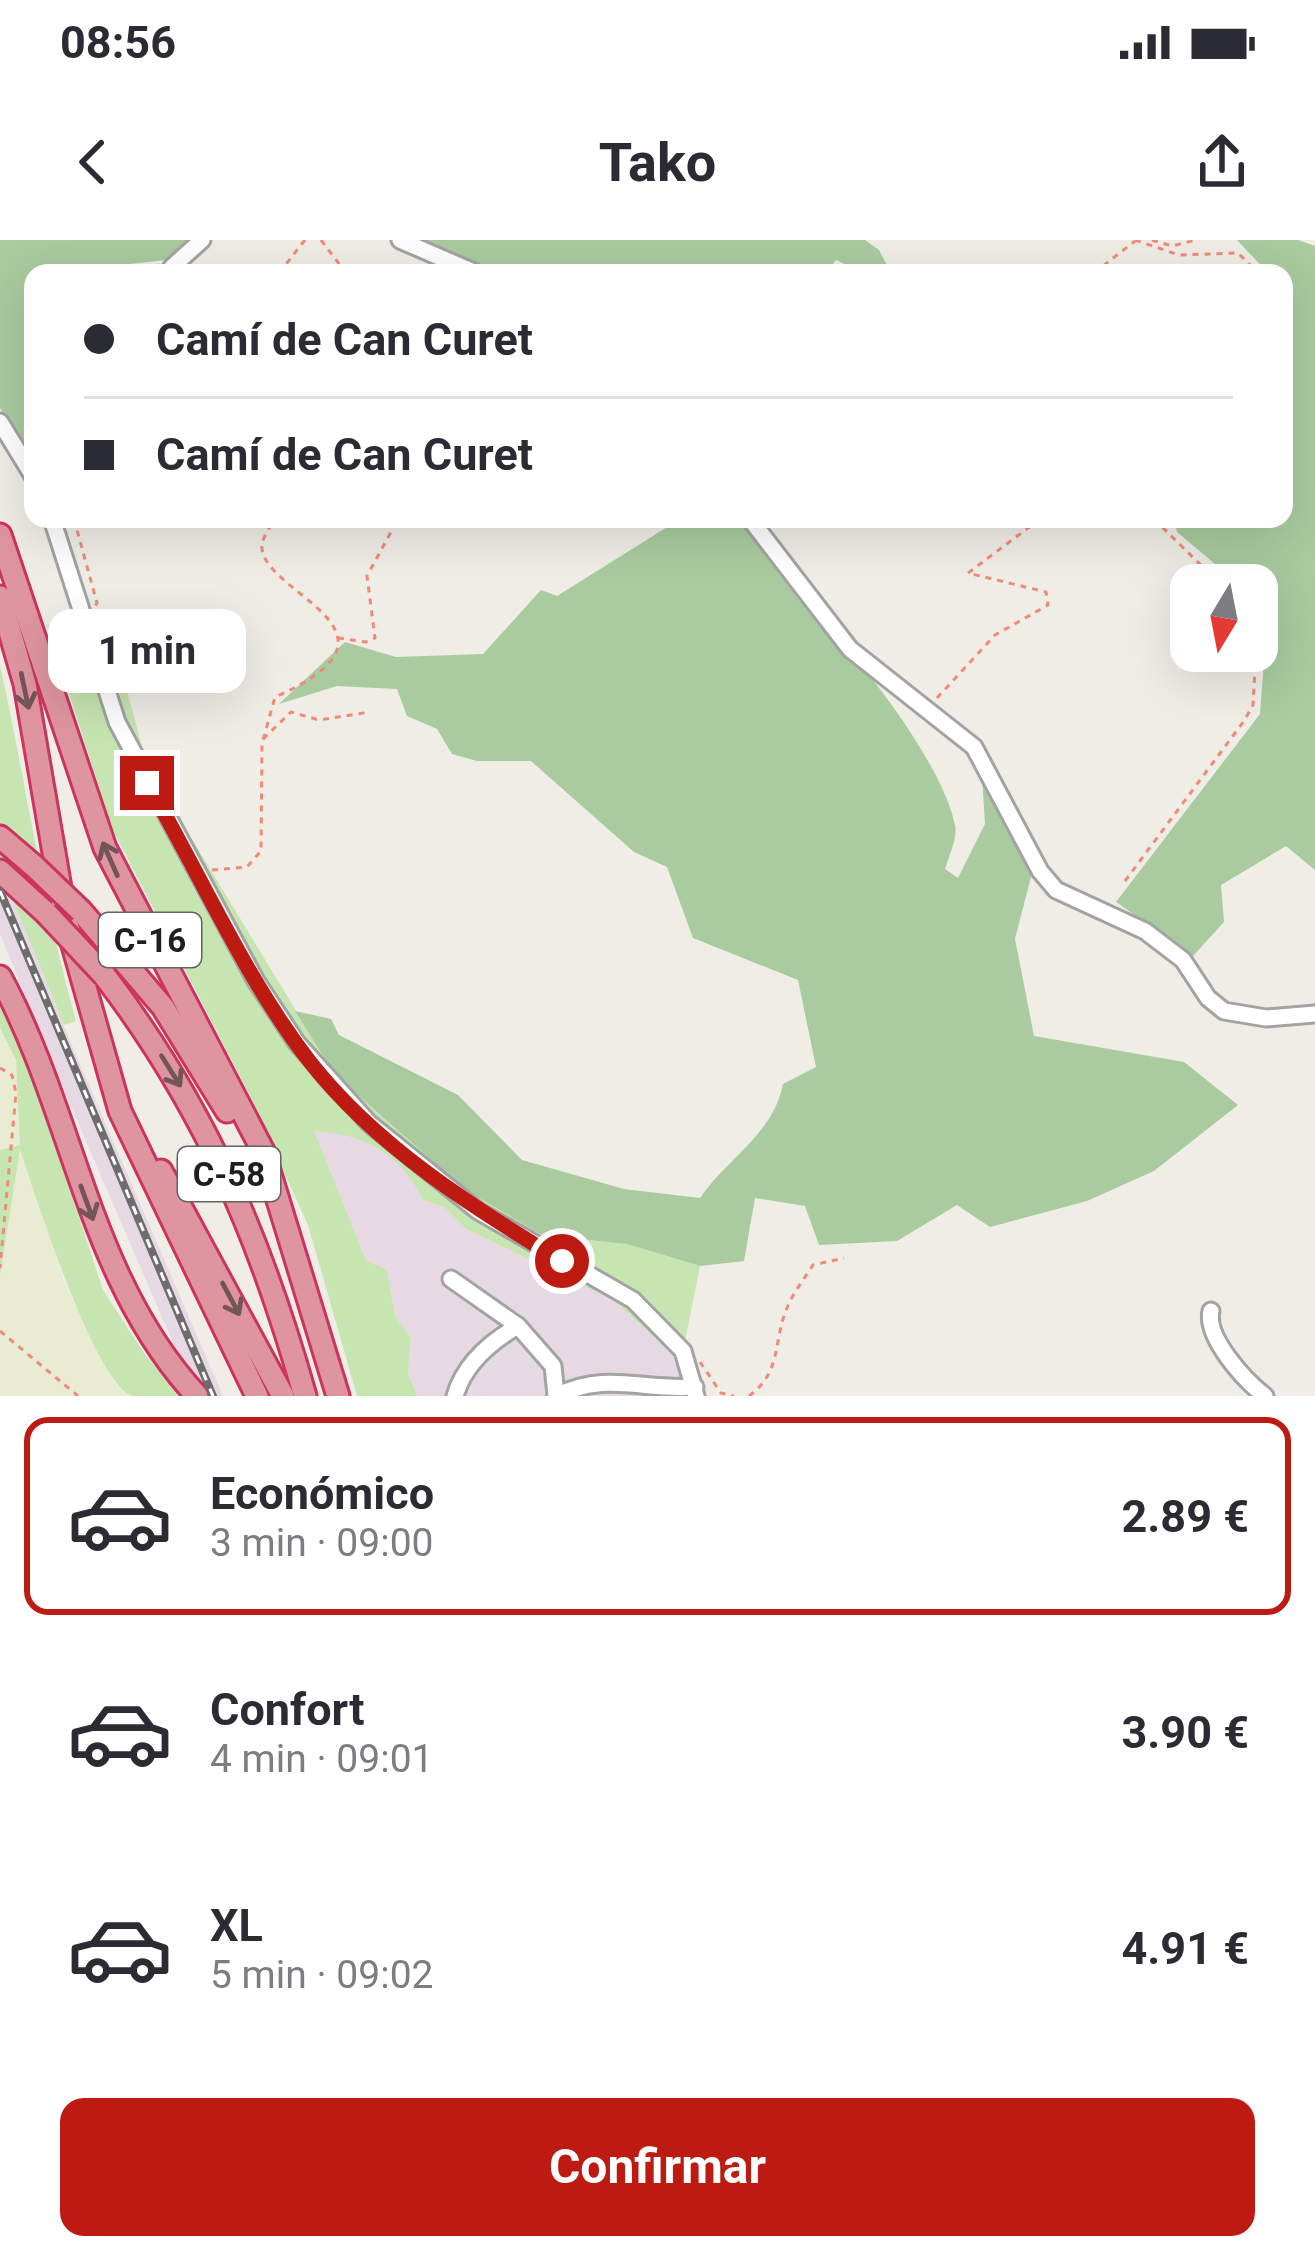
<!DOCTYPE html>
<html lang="es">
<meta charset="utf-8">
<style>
body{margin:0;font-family:Roboto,sans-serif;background:#f2f2f3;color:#2b2b33;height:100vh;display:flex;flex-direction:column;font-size:45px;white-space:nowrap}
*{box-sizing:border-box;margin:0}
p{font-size:39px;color:#7c7c81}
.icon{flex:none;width:66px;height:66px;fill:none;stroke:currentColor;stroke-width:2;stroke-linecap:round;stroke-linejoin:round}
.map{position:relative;height:1156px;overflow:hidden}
.drawer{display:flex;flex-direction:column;background:#fff;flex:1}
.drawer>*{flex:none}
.top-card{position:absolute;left:24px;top:24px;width:1269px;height:264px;border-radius:24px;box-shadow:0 12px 48px #0002;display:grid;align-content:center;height:264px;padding:0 60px;background:#fff}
.needle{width:78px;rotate:190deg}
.buttons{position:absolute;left:1170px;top:324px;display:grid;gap:24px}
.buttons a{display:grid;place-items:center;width:108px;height:108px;border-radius:24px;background:#fff;box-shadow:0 12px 48px #0002;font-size:60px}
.end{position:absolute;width:54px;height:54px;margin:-27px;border:15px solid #bd1b11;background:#fff;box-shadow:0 0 0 6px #fff}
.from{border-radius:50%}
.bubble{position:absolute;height:84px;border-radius:24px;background:#fff;box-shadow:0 12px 48px #0002;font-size:39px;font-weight:700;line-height:84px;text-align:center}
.top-card b{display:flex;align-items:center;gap:42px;height:114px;font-size:45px}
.top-card b+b{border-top:3px solid #e1e1e2}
.top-card i{width:30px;height:30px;background:#2b2b33}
ul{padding:21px 0 0;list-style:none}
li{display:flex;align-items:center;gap:36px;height:198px;margin:0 24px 18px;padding:0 36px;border:6px solid transparent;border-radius:24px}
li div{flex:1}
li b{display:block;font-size:45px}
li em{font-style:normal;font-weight:700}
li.active{border-color:#bd1b11}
li>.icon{width:108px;height:108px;stroke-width:1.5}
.primary-button{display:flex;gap:24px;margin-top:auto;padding:24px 60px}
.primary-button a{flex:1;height:138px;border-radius:24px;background:#bd1b11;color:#fff;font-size:48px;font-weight:700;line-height:138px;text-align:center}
.status{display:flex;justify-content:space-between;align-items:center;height:84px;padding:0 60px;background:#fff;direction:ltr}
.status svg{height:33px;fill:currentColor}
header{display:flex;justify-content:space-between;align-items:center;height:156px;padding:0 60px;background:#fff;font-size:54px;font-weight:700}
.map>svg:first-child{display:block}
.industrial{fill:#e7d9e4}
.farmland{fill:#e9ecd3}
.grass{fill:#c7e5b1}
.forest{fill:#a9cb9f}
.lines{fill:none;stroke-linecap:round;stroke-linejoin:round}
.minor-casing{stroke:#a3a3a3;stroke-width:21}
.highway-casing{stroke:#cc3460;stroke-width:27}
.path{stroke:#ee8b78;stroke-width:3;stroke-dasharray:6 6;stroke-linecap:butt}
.minor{stroke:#fff;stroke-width:15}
.highway{stroke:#df959f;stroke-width:21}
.rail-casing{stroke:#6d6d6d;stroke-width:8}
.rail{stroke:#fff;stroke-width:3;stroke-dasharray:9;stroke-linecap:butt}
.highway-bridge-casing{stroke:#cc3460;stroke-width:27;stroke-linecap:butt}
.highway-bridge{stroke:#df959f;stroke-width:21}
.oneway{stroke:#755459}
.route{stroke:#bd1b11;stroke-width:15}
.labels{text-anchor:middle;stroke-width:10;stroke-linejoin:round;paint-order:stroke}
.shield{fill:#fff;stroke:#626262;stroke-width:3}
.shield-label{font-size:33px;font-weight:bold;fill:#1f1f1f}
</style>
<div class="status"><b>08:56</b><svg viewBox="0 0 49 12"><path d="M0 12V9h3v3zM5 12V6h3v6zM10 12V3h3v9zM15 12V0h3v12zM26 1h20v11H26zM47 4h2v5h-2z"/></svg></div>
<header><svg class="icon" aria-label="back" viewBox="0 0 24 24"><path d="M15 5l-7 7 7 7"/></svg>Tako<svg class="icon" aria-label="share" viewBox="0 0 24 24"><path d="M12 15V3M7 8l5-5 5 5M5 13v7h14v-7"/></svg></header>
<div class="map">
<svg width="1315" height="1156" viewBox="0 0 1315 1156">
<rect width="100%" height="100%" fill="#efede6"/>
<g class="industrial">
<polygon points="0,629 73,808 223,1156 196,1156 57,834 0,694"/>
<polygon points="313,891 353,893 408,928 423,960 445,968 466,989 613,1060 666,1108 683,1111 696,1156 417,1156 408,1132 411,1097 395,1076 387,1031 366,1020"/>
</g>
<polygon class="farmland" points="0,788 16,820 20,906 65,1045 113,1142 131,1156 0,1156 0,1035 20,907 0,910"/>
<g class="grass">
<path d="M132 376 126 447 147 525 335 835 542 995 627 1004 700 1026 683 1111 666 1108 613 1060 466 989 445 968 423 960C401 914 365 894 314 891L366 1020 387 1030 395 1076 411 1097 408 1132 417 1156H357L308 985 246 848 113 590 47 385Z"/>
<path d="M0 425C26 543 43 665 76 781L64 785 0 629Z"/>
<path d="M0 763 29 826 103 1050 146 1116 181 1156C167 1156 147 1156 133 1156 95 1146 34 951 20 909L0 1035V910L20 905 16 820 0 788Z"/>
</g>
<g class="forest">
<polygon points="0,0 192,0 175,19 130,24 127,33 33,33 33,222 0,168"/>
<polygon points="417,0 865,0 879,10 891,33 864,33 836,20 826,33 506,33 453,18"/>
<polygon points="1237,0 1298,0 1315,6 1315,630 1286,606 1221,645 1224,682 1193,716 1116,662 1260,474 1268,368 1257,359 1257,345 1240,345 1177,292 1174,279 1284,279 1284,33 1268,33"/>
<path d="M680 279H744C801 355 936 497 955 585 958 597 949 616 945 629L958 638 985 584 982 537 1032 633 1015 699 1034 796 1184 822 1238 865 1154 931 1087 961 990 987 957 965 897 1001 819 1005 805 966 755 958 744 1021 700 1026 627 1004 542 995 466 950 335 835 295 771 331 779 339 795 458 855 522 920 624 949 700 958C727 918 773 895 783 844L816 827 798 740 693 698 667 627 634 612 531 521H477L452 514 437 489 407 476 397 449 337 446 279 464 345 402 396 417 483 414 541 350 557 356Z"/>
</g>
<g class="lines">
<defs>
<g id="minor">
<polyline points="400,0 476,33"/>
<polyline points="172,27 202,0"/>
<polyline points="0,182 33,236"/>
<polyline points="52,279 117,482 256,741 297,803 369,883 478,971 633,1060 683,1111 696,1156"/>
<polyline points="750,279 850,409 974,507 1040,631 1056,650 1145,691 1183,720 1208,758 1224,771 1266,778 1315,774"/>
<polyline points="451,1039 518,1086"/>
<path d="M1211 1071C1205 1097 1244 1140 1265 1156"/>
<path d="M455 1156C464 1125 490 1102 518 1086L553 1126 556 1155"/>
<path d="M556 1156C607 1131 642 1151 695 1147"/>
</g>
<g id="highway">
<polyline points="0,295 105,608 263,911 338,1156"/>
<polyline points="0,357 25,444 65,677 120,871 257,1156"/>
<polyline points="0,597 34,626"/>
<polyline points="0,631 46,673"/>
<polyline points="81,671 163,767 227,871"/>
<path d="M104 735C205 867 260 997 305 1156"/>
<path d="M0 737C75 875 87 1037 197 1156"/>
<polyline points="161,931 283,1156"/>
</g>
</defs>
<use href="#minor" class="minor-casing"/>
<use href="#highway" class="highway-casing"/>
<g class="path">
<polyline points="321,0 346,33"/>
<polyline points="1135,0 1179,15 1238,13 1258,33"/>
<polyline points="1152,0 1172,6 1196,0"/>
<polyline points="134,33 159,25"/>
<polyline points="279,33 305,0"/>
<polyline points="832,33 845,33"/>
<polyline points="1094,33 1135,1"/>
<polyline points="74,279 97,363 93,370"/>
<polyline points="1154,279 1221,345"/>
<polyline points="1257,379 1257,402"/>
<polyline points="338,398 366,402 375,398 367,336 398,279"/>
<polyline points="937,458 995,395 1048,365 1046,352 968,333 1040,279"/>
<polyline points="263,499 291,472 319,480 370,472"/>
<path d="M212 630 247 627 261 611 262 504 275 457C427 390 256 353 262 304 263 297 271 286 274 279"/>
<polyline points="1125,641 1244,481 1253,465 1256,411"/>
<polyline points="0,828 12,835 16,853 0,1028"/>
<polyline points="0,1091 78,1156"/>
<polyline points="700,1122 721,1153 734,1156"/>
<path d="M749 1156C782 1132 773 1101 787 1068 793 1053 804 1039 813 1025L844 1018"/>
</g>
<use href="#minor" class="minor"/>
<use href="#highway" class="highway"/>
<defs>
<polyline id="rail" points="0,651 213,1156"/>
</defs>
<use href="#rail" class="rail-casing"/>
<use href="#rail" class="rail"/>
<defs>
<g id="highway-bridge">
<polyline points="34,626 81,671"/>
<polyline points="46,673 104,735"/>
</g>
</defs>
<use href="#highway-bridge" class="highway-bridge-casing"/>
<use href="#highway-bridge" class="highway-bridge"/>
</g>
<defs><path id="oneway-shaft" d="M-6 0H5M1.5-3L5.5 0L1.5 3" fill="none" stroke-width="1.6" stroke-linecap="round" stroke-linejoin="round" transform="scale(3)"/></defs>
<g class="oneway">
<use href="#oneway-shaft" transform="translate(25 451) rotate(78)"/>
<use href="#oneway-shaft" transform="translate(110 619) rotate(-114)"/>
<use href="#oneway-shaft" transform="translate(171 831) rotate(58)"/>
<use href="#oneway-shaft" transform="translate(87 963) rotate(70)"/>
<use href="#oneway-shaft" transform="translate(231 1059) rotate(62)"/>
</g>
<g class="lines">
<path class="route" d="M147 543C201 635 244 737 310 822 376 906 472 967 562 1021"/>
</g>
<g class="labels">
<g class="shield">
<rect x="99" y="673" width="102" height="54" rx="9"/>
<rect x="178" y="907" width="102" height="54" rx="9"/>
</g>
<g class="shield-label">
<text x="150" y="712">C-16</text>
<text x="229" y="946">C-58</text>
</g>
</g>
</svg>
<div class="buttons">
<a><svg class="needle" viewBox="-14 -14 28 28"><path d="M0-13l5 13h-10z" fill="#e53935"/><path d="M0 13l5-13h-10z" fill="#7c7c81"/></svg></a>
</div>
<i class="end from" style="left:562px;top:1021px"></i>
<i class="end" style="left:147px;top:543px"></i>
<div class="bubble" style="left:48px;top:369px;width:198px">1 min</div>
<div class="top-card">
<b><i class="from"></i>Camí de Can Curet</b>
<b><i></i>Camí de Can Curet</b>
</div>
</div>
<section class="drawer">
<ul>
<li class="active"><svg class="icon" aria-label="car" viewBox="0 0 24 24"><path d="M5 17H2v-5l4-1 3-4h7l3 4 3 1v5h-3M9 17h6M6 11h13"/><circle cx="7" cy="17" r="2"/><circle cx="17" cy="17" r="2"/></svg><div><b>Económico</b><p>3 min · 09:00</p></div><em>2.89 €</em></li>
<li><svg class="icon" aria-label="car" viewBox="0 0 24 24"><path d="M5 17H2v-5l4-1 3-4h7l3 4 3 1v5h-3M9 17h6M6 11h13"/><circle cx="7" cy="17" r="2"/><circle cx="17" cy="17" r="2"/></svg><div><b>Confort</b><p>4 min · 09:01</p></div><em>3.90 €</em></li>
<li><svg class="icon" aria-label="car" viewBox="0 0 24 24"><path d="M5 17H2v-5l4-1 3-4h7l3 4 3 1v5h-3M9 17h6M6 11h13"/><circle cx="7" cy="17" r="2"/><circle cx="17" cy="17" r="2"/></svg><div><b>XL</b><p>5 min · 09:02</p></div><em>4.91 €</em></li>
</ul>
<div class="primary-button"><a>Confirmar</a></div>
</section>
